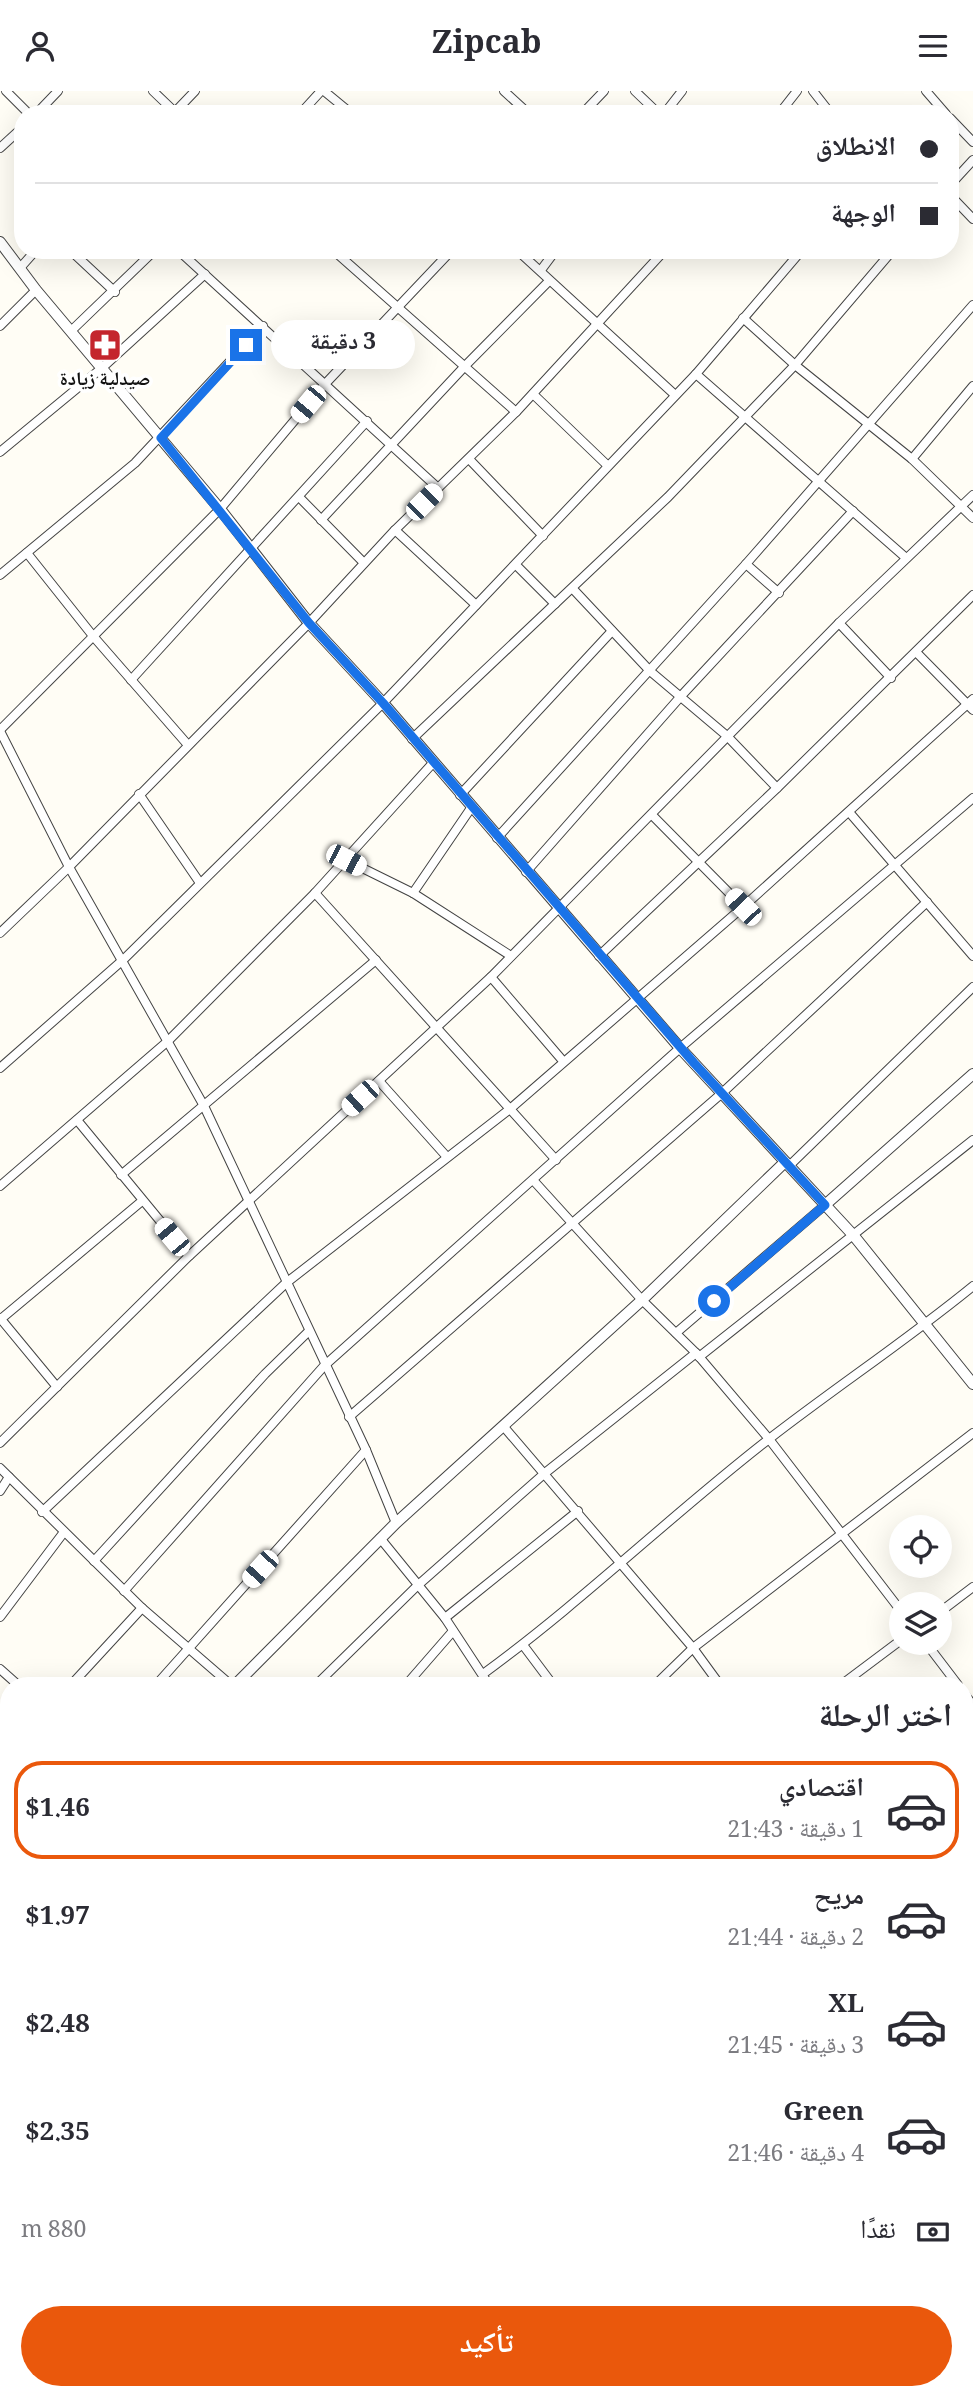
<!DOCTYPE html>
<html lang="ar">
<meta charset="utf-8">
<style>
body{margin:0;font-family:Georgia,"Noto Naskh Arabic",serif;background:#f2f2f3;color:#2b2b33;direction:rtl;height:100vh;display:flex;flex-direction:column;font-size:26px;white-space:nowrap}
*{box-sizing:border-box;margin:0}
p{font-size:23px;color:#7c7c81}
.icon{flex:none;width:38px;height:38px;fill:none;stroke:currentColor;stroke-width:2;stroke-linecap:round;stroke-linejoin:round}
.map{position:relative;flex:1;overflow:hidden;direction:ltr}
.drawer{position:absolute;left:0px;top:1586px;width:973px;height:723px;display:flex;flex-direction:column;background:#fff;border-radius:28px 28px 0 0;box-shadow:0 7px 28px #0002;direction:rtl}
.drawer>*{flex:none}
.banner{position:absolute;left:14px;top:14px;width:945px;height:154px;border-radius:28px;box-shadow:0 7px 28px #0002;direction:rtl;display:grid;align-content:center;height:154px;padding:0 21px;background:#fff}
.buttons{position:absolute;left:889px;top:1424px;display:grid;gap:14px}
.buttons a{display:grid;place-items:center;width:63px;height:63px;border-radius:50%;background:#fff;box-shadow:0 7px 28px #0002;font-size:35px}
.end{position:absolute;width:32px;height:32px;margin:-16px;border:9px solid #1a73e8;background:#fff;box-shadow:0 0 0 4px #fff}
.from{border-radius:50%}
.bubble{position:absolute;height:49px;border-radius:24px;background:#fff;box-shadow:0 7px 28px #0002;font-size:23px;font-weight:700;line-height:49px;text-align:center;direction:rtl}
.car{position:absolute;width:21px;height:42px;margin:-21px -10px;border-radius:9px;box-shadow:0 0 5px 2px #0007;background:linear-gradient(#fff 24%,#345 0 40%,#fff 0 76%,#345 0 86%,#fff 0)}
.banner b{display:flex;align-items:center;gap:24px;height:66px;font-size:26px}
.banner b+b{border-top:2px solid #e1e1e2}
.banner i{width:18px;height:18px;background:#2b2b33}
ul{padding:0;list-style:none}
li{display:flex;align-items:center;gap:21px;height:98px;margin:0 14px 10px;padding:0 7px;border:4px solid transparent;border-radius:28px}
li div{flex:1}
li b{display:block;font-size:26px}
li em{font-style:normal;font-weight:700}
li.on{border-color:#ea580c}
li>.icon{width:63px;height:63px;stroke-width:1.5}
h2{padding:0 21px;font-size:32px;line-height:84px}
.pay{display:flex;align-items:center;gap:18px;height:77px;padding:0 21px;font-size:26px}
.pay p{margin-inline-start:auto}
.primary-button{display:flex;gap:14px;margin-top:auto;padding:14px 21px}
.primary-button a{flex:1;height:80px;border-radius:42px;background:#ea580c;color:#fff;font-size:28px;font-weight:700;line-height:80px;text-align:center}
header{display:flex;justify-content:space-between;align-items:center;height:91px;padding:0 21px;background:#fff;font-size:32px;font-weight:700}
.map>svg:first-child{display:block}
.cemetery{fill:#d9e3c4}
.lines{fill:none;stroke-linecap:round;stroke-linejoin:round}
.minor-casing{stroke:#444;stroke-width:10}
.tertiary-casing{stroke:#444;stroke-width:12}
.minor{stroke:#fff;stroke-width:8}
.tertiary{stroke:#fff;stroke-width:10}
.route{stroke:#1a73e8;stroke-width:9}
.labels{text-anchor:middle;stroke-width:7;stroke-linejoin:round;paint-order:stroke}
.poi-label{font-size:19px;font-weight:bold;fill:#111;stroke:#fff}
</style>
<header><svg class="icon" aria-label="menu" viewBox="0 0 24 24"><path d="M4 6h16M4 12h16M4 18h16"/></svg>Zipcab<svg class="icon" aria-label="person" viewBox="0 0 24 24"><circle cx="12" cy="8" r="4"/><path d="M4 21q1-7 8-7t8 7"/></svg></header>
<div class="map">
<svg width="973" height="2308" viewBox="0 0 973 2308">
<rect width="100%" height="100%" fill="#fffdf5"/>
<polygon class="cemetery" points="93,2300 517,2300 501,2308 86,2308"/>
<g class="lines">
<defs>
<g id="minor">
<polyline points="6,0 29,23"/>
<polyline points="153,0 177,23"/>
<polyline points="324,0 352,23"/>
<polyline points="504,0 529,23"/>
<polyline points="635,0 659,23"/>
<polyline points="813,0 831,23"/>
<polyline points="926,0 946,23"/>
<polyline points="36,23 58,0"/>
<polyline points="173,23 195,0"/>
<polyline points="300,23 321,0"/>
<polyline points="582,23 604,0"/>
<polyline points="664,23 682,0"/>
<polyline points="779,23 797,0"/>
<polyline points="950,27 973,51"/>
<polyline points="0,57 23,36"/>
<polyline points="950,94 973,69"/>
<polyline points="950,104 973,128"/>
<polyline points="70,159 115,201"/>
<polyline points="178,159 438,397"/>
<polyline points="333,159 516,321"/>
<polyline points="517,159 674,303"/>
<polyline points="20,177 36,159"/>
<polyline points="541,179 556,159"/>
<polyline points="743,227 795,274 912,368 973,427"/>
<polyline points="0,235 36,199"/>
<polyline points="71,240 155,159"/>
<polyline points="696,283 905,466"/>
<polyline points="533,303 607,374"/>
<polyline points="0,361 103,276 205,183"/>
<polyline points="469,368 543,445"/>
<polyline points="912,368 973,295"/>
<polyline points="300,407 364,472"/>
<polyline points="321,429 465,275 549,190"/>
<polyline points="395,439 476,514"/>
<polyline points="27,462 93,545 188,654"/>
<polyline points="746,473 779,502"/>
<polyline points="516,474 555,513"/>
<polyline points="0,484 135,372 263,235"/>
<polyline points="573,498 650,580 727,645 777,697"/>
<polyline points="839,532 891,587"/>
<polyline points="916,561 973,619"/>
<polyline points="131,589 367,330"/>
<polyline points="0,639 220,418 326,292 452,159"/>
<polyline points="0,640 69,776 204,1015 366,1359 396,1432"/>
<polyline points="412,648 668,406 795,274 893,159"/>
<polyline points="139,703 200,792"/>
<polyline points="460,704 612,540"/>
<polyline points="849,721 973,865"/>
<polyline points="652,724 743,816"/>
<polyline points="497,747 746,473 973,214"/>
<polyline points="346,769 413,802 511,865"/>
<polyline points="526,781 682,604 853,420"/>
<polyline points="315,802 556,1069"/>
<polyline points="413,802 471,717"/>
<polyline points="0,842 69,776 309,532 395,439 516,321 665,159"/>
<polyline points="599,865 777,697 973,504"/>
<polyline points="491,886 563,970"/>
<polyline points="0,977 124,868 383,612 696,283 802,159"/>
<polyline points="379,990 447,1066"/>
<polyline points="77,1029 189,1165"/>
<polyline points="789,1075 973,896"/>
<polyline points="121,1084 376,869"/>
<polyline points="533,1089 642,1209 696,1262 769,1348 901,1520"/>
<polyline points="0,1095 168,950 315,802 432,673"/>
<polyline points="0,1227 57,1296"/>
<polyline points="1,1228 142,1110"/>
<polyline points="676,1242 825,1114"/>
<polyline points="699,1266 973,1049"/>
<polyline points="349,1326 721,1003 927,811"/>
<polyline points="504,1336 693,1557 720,1594"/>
<polyline points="0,1352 189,1165 491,886 839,532 973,404"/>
<polyline points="0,1377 142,1517 231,1594"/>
<polyline points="0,1400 9,1386"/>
<polyline points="42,1421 286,1192 510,1018 743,816 973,608"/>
<polyline points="380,1447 445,1527 489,1594"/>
<polyline points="94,1470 265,1283 308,1241"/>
<polyline points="124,1500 324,1275 680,957 973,707"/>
<polyline points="940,1521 973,1496"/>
<polyline points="0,1526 64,1441"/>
<polyline points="445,1527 578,1420"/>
<polyline points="926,1552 958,1594"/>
<polyline points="523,1554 553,1594"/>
<polyline points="0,1578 18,1594"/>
<path d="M483 1583C583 1510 671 1424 769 1348 836 1296 907 1249 973 1195"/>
<polyline points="71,1594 142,1517"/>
<polyline points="156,1594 366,1359"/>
<polyline points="316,1594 417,1495 545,1382 696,1262"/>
<polyline points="406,1594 453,1540"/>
<polyline points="655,1594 693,1557 973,1342"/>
<polyline points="841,1594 901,1549"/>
<polyline points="964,1603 973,1614"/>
<polyline points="964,1641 973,1634"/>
<polyline points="0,1687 9,1674"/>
<polyline points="964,1743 973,1754"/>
<polyline points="0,1757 9,1748"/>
<polyline points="0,1800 9,1809"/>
<polyline points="964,1858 973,1868"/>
<polyline points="0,1876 9,1884"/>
<polyline points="0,1989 9,1976"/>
<polyline points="964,2037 973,2030"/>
<polyline points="964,2068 973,2078"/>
<polyline points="0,2121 9,2108"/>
<polyline points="964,2129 973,2125"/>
<polyline points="964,2195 973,2191"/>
<polyline points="0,2219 9,2227"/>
<polyline points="964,2258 973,2254"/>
<polyline points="0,2259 9,2246"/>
<polyline points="577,2300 580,2308"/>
<polyline points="911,2300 915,2308"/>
<polyline points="81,2308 88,2300"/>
<polyline points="549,2308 569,2300"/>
<polyline points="714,2308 733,2300"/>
<polyline points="852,2308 871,2300"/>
</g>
<g id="tertiary">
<polyline points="0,151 36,199 220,418 309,532 383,612 680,957 854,1145 973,1293"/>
<polyline points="825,1114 973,983"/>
<polyline points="235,1594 396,1432 642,1209 785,1071"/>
<polyline points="0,1839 9,1828"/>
</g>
</defs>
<use href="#minor" class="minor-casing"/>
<use href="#tertiary" class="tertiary-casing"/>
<use href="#minor" class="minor"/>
<use href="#tertiary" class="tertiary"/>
</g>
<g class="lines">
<polyline class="route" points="246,254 161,347 309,532 383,612 694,972 825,1114 714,1210"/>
</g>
<defs>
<symbol id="pharmacy-square" viewBox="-11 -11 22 22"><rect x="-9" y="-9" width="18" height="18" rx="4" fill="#c4262e" stroke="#fff"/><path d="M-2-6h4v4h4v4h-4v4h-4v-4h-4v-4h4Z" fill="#fff"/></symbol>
</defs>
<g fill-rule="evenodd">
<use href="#pharmacy-square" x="86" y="235" width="38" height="38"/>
</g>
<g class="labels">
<g class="poi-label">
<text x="105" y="294">صيدلية زيادة</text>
</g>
</g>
</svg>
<div class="buttons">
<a><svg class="icon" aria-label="locate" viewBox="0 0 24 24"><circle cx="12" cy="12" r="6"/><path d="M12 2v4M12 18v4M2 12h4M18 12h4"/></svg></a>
<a><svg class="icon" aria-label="layers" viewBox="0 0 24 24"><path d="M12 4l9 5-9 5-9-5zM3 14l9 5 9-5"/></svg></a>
</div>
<i class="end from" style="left:714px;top:1210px"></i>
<i class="end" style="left:246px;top:254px"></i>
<div class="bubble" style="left:271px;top:229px;width:144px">3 دقيقة</div>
<i class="car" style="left:308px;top:313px;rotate:220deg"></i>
<i class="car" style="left:424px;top:411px;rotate:45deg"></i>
<i class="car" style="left:346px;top:769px;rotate:117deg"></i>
<i class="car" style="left:743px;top:816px;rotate:316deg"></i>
<i class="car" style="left:360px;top:1007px;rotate:228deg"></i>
<i class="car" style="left:172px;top:1146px;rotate:320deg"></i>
<i class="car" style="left:260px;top:1478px;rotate:222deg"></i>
<div class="banner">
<b><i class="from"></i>الانطلاق</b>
<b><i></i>الوجهة</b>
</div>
<section class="drawer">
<h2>اختر الرحلة</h2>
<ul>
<li class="on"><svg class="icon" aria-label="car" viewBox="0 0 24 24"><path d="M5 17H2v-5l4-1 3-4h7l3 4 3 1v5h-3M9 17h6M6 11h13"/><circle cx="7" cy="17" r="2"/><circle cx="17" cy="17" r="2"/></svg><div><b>اقتصادي</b><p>1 دقيقة · 21:43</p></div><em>$1.46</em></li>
<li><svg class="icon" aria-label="car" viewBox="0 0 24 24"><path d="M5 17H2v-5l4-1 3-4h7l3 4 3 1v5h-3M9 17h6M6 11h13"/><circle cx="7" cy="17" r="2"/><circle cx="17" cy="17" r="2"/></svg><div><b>مريح</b><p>2 دقيقة · 21:44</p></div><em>$1.97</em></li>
<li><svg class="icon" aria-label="car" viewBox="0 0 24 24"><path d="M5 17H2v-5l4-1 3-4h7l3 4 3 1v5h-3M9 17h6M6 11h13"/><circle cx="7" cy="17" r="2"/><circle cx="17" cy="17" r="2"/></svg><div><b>XL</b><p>3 دقيقة · 21:45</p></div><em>$2.48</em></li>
<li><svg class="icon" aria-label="car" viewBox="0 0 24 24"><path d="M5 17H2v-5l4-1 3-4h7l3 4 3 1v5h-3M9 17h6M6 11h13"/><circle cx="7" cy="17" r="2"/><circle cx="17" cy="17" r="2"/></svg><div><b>Green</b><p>4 دقيقة · 21:46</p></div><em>$2.35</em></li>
</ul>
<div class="pay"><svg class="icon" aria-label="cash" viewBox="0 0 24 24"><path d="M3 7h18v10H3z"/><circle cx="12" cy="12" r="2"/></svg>نقدًا<p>880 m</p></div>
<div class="primary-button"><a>تأكيد</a></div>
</section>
</div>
